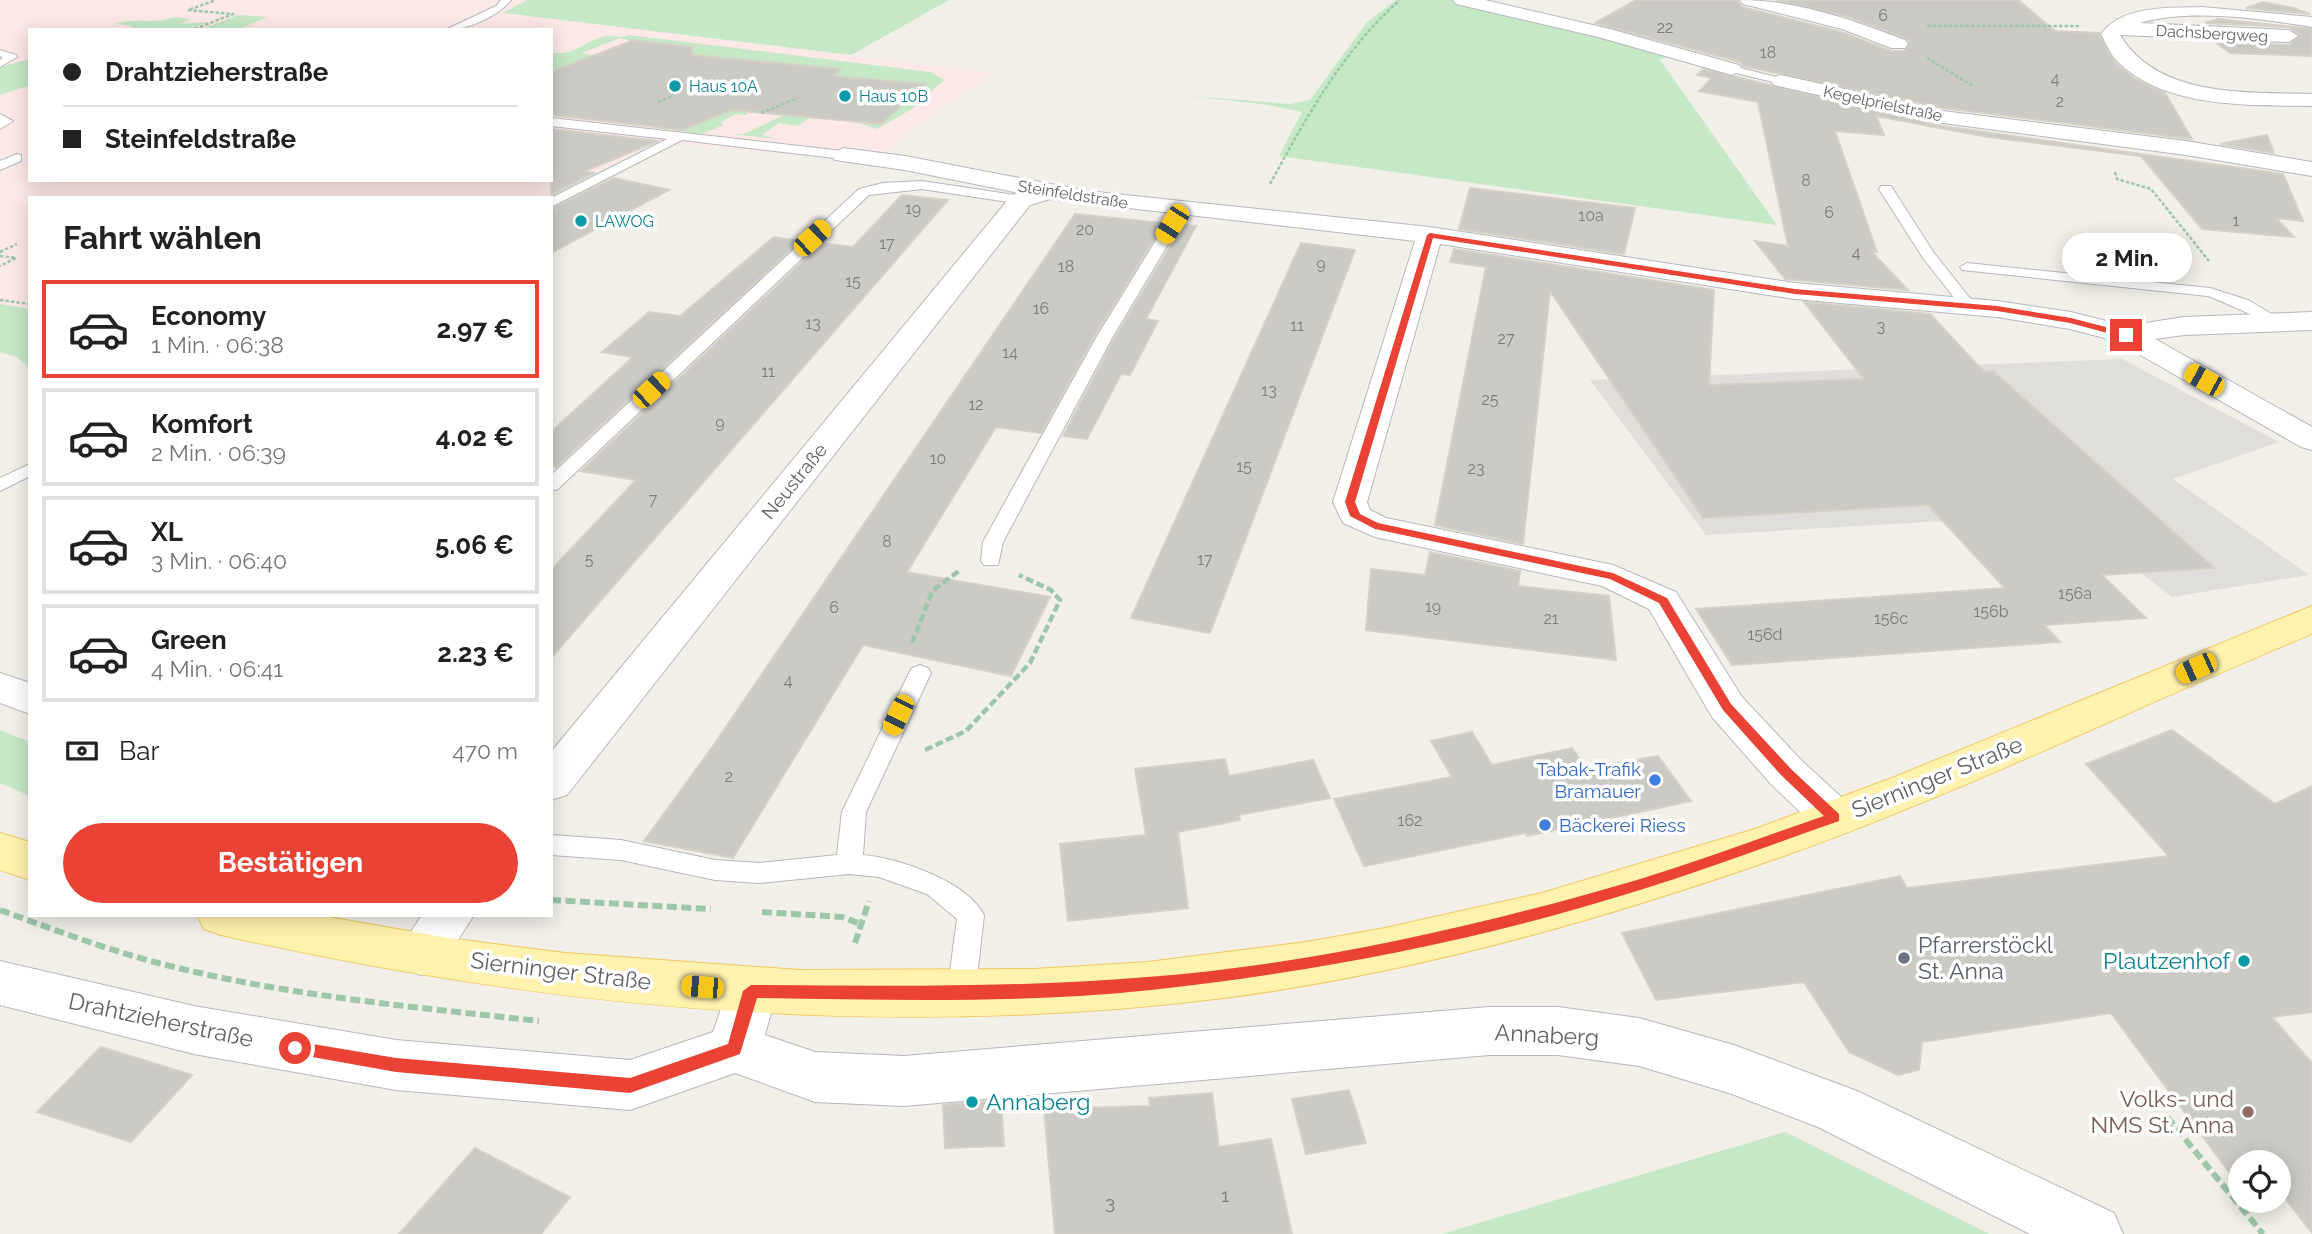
<!DOCTYPE html>
<html lang="de">
<meta charset="utf-8">
<style>
body{margin:0;font-family:Raleway,sans-serif;background:#f2f2f2;color:#222;height:100vh;display:flex;flex-direction:column;font-size:26px;white-space:nowrap}
*{box-sizing:border-box;margin:0}
p{font-size:23px;color:#767676}
.icon{flex:none;width:38px;height:38px;fill:none;stroke:currentColor;stroke-width:2;stroke-linecap:round;stroke-linejoin:round}
.map{position:relative;flex:1;overflow:hidden}
.drawer{position:absolute;left:28px;top:196px;width:525px;height:721px;display:flex;flex-direction:column;background:#fff;border-radius:0px;box-shadow:0 4px 18px #0003}
.drawer>*{flex:none}
.guide{position:absolute;left:28px;top:28px;width:525px;height:154px;border-radius:0px;box-shadow:0 4px 18px #0003;display:grid;align-content:center;height:154px;padding:0 35px;background:#fff}
.tools{position:absolute;left:2228px;top:1150px;display:grid;gap:14px}
.tools a{display:grid;place-items:center;width:63px;height:63px;border-radius:50%;background:#fff;box-shadow:0 4px 18px #0003;font-size:35px}
.end{position:absolute;width:32px;height:32px;margin:-16px;border:9px solid #ea4335;background:#fff;box-shadow:0 0 0 4px #fff}
.from{border-radius:50%}
.bubble{position:absolute;height:49px;border-radius:24px;background:#fff;box-shadow:0 4px 18px #0003;font-size:23px;font-weight:700;line-height:49px;text-align:center}
.car{position:absolute;width:21px;height:42px;margin:-21px -10px;border-radius:9px;box-shadow:0 0 5px 2px #0007;background:linear-gradient(#f5c518 24%,#345 0 40%,#f5c518 0 76%,#345 0 86%,#f5c518 0)}
.guide b{display:flex;align-items:center;gap:24px;height:66px;font-size:26px}
.guide b+b{border-top:2px solid #e0e0e0}
.guide i{width:18px;height:18px;background:#222}
ul{padding:0;list-style:none}
li{display:flex;align-items:center;gap:21px;height:98px;margin:0 14px 10px;padding:0 21px;border:4px solid #e0e0e0;border-radius:0px}
li div{flex:1}
li b{display:block;font-size:26px}
li em{font-style:normal;font-weight:700}
li.selected{border-color:#ea4335}
li>.icon{width:63px;height:63px;stroke-width:1.5}
h2{padding:0 35px;font-size:32px;line-height:84px}
.pay{display:flex;align-items:center;gap:18px;height:77px;padding:0 35px;font-size:26px}
.pay p{margin-inline-start:auto}
.cta{display:flex;gap:14px;margin-top:auto;padding:14px 35px}
.cta a{flex:1;height:80px;border-radius:42px;background:#ea4335;color:#fff;font-size:28px;font-weight:700;line-height:80px;text-align:center}
.map>svg:first-child{display:block}
.industrial{fill:#e0deda}
.medical{fill:#fce8e6;fill-rule:evenodd}
.green{fill:#c5e8c5}
.building{fill:#cccac5;stroke:#d6d1c6;stroke-width:2}
.lines{fill:none;stroke-linecap:round;stroke-linejoin:round}
.service-casing{stroke:#b5b8bc;stroke-width:2}
.minor-casing{stroke:#b5b8bc;stroke-width:2}
.primary-casing{stroke:#f2c960;stroke-width:2}
.path-far2{stroke:#9cc7a9;stroke-width:2.5;stroke-dasharray:3.5 2;stroke-linecap:butt}
.path-far1{stroke:#9cc7a9;stroke-width:4.5;stroke-dasharray:8 3.5;stroke-linecap:butt}
.path{stroke:#9cc7a9;stroke-width:6;stroke-dasharray:10 4.5;stroke-linecap:butt}
.service{fill:#fff;fill-rule:evenodd}
.minor{fill:#fff;fill-rule:evenodd}
.primary{fill:#fff2af;fill-rule:evenodd}
.route{fill:#ea4335}
.culture-dot{fill:#0f9aa8;stroke:#fff;stroke-width:2.5}
.shop-dot{fill:#3f7fe0;stroke:#fff;stroke-width:2.5}
.worship-dot{fill:#6b7280;stroke:#fff;stroke-width:2.5}
.education-dot{fill:#8d6e63;stroke:#fff;stroke-width:2.5}
.labels{text-anchor:middle;stroke-width:7;stroke-linejoin:round;paint-order:stroke}
.number-label{font-size:16px;fill:#7a7d7f}
.far-street-label{font-size:16px;fill:#5f6368;stroke:#fff}
.far-culture-label{font-size:16px;fill:#0d838f;stroke:#fff;text-anchor:start}
.street-label{font-size:19px;fill:#5f6368;stroke:#fff}
.shop-label{font-size:19px;fill:#366cbe;stroke:#fff;text-anchor:end}
.near-number-label{font-size:19px;fill:#7a7d7f}
.near-street-label{font-size:23px;fill:#5f6368;stroke:#fff}
.near-worship-label{font-size:23px;fill:#5b616d;stroke:#fff;text-anchor:start}
.near-culture-label{font-size:23px;fill:#0d838f;stroke:#fff;text-anchor:end}
.near-education-label{font-size:23px;fill:#785e54;stroke:#fff;text-anchor:end}
</style>
<div class="map">
<svg width="2312" height="1234" viewBox="0 0 2312 1234">
<rect width="100%" height="100%" fill="#f1efe8"/>
<polygon class="industrial" points="2122,359 2279,442 2173,479 2309,575 2172,597 2064,514 1706,535 1590,380"/>
<path class="medical" d="M0 0H527L504 13 993 73 919 125 872 163 660 141 545 198H30V368L17 357 0 352ZM30 30H551V180H30Z"/>
<g class="green">
<polygon points="527,0 949,0 851,55 503,13"/>
<polygon points="1396,0 1452,0 1669,55 1660,60 1777,225 1279,156 1302,112 1269,105 1190,96 1290,104 1310,100 1367,22"/>
<polygon points="238,15 267,17 237,30 204,28"/>
<path d="M174 17 191 19 180 24 210 22 185 30H133L131 26 115 24C135 17 154 25 174 17Z"/>
<path d="M629 35 930 72 944 80 912 109 877 129 853 121 881 124 924 84 832 76 840 69 709 56 704 59 620 38 582 53 593 56 551 94V53C577 56 584 40 606 36 615 35 620 39 629 35Z"/>
<polygon points="30,59 30,85 0,95 0,67"/>
<polygon points="768,95 761,106 746,112 746,115 736,114 721,122 723,125 702,134 665,129 676,122 657,114 696,124"/>
<polygon points="784,115 810,117 798,126 779,123 762,135 778,139 730,134 744,134"/>
<polygon points="0,304 30,309 30,368 17,357 0,352"/>
<polygon points="0,730 30,742 30,796 0,783"/>
<polygon points="1785,1132 1989,1234 1442,1234"/>
</g>
<g class="building">
<polygon points="1636,0 1737,0 1742,7 1841,32 1891,51 1905,51 1910,42 1906,38 1845,16 1776,0 2018,0 2055,31 2099,33 2115,63 2135,79 2165,93 2192,139 1943,108 1743,66 1740,62 1595,23"/>
<polygon points="2263,2 2293,8 2310,14 2246,8"/>
<polygon points="2218,19 2312,29 2312,56 2230,53 2215,42 2289,45 2300,35 2289,27 2205,23"/>
<polygon points="634,40 692,47 692,55 841,69 832,76 925,84 881,124 732,110 682,130 551,115 551,72"/>
<polygon points="1703,69 1942,126 2283,174 2303,221 2276,218 2294,237 2202,229 2141,156 1988,137 1876,116 1884,135 1835,131 1877,252 1871,251 1908,290 1785,279 1755,241 1788,246 1758,102 1699,91 1712,78 1697,75"/>
<polygon points="551,129 658,141 585,171 594,173 551,195"/>
<polygon points="2267,135 2274,153 2220,144"/>
<polygon points="614,178 669,190 551,253 551,209"/>
<polygon points="1470,188 1635,208 1624,254 1459,229"/>
<polygon points="902,195 948,200 551,658 551,570 636,480 581,471 822,243 853,247"/>
<polygon points="1075,214 1164,223 1094,337 1041,433 996,427 907,572 1050,597 1011,676 863,645 733,858 644,841 713,746"/>
<polygon points="1183,225 1196,226 1146,319 1158,321 1130,375 1121,374 1087,439 1063,436 1114,339"/>
<polygon points="774,237 800,241 556,467 551,466 551,432 633,357 602,352 649,312 680,316"/>
<polygon points="1301,243 1355,250 1210,633 1131,618"/>
<polygon points="1454,249 1714,290 1709,385 1864,379 1804,302 1930,314 1984,372 1993,371 2214,568 2102,575 2146,618 2044,625 2060,642 1732,665 1696,609 2005,588 1928,505 1703,518 1550,291 1523,544 1435,525 1486,267 1450,262"/>
<polygon points="1430,552 1520,571 1518,586 1609,596 1616,660 1366,630 1371,569 1425,575"/>
<polygon points="2172,730 2275,804 2312,786 2312,1012 2272,1017 2312,1063 2312,1233 2278,1189 2278,1162 2240,1162 2240,1178 2234,1179 2111,1013 1922,1042 1919,1070 1898,1075 1849,1052 1804,982 1656,1000 1622,933 1900,876 1907,888 2169,856 2086,764"/>
<polygon points="1472,732 1492,765 1572,748 1586,768 1658,756 1691,801 1527,836 1525,833 1364,866 1334,799 1452,777 1431,741"/>
<polygon points="1225,759 1229,776 1313,760 1330,798 1239,815 1240,820 1178,832 1188,908 1068,921 1060,844 1146,835 1135,769"/>
<polygon points="101,1047 192,1075 131,1142 37,1112"/>
<polygon points="1349,1090 1366,1143 1306,1154 1292,1099"/>
<polygon points="1212,1093 1219,1147 1271,1139 1292,1234 1055,1234 1044,1109 1150,1106 1149,1098"/>
<polygon points="1001,1100 1004,1146 945,1148 943,1105"/>
<polygon points="475,1148 570,1197 541,1234 399,1234"/>
</g>
<g class="lines">
<defs>
<g id="service">
<path d="M501 0H511C497 17 467 30 445 30L496 6Z"/>
<polygon points="0,50 16,55 17,57 0,67 0,60 3,58 0,56"/>
<polygon points="1732,66 1785,79 1787,81 1781,84 1728,71 1727,69"/>
<polygon points="0,114 13,121 0,129"/>
<polygon points="551,118 843,151 849,155 843,159 682,140 551,207 551,198 667,139 551,126"/>
<polygon points="17,154 21,155 21,161 0,170 0,161"/>
<polygon points="922,181 1021,196 1028,200 1021,204 922,189 869,195 558,489 551,491 551,475 859,189 883,183"/>
<polygon points="1881,186 1891,186 1934,253 1976,306 1973,309 1963,309 1923,258 1879,189"/>
<polygon points="1177,206 1189,209 1112,338 1003,542 998,565 984,565 981,561 983,542 1096,338"/>
<path d="M1967 263 2210 288 2248 300 2285 322 2282 325C2274 327 2223 301 2208 296L1962 270 1960 267Z"/>
<polygon points="30,464 30,476 0,491 0,478"/>
<path d="M920 665 928 668 931 673 866 812 863 855C898 858 967 881 984 915L975 994 971 1003 961 1006 951 1003 947 994 957 919 927 894 879 877 849 874 759 883 715 880 621 860 551 855V835L621 840 715 860 759 863 837 855 842 812 909 673 912 668Z"/>
</g>
<g id="minor">
<polygon points="1453,0 1485,0 1610,29 1739,65 1742,69 1732,75 1598,37 1456,4"/>
<path d="M1740 0C1797 0 1852 20 1905 40L1908 44 1905 48H1891L1842 29 1743 4Z"/>
<path d="M2202 7 2312 17V27C2263 19 2189 8 2140 23L2289 30 2298 36 2289 42 2120 35C2158 98 2247 92 2312 94V106C2250 105 2165 109 2117 61 2110 54 2106 43 2101 34 2122 5 2169 8 2202 7Z"/>
<polygon points="1781,75 1943,111 2186,141 2312,162 2312,176 2186,155 1943,123 1774,85 1771,81 1774,77"/>
<polygon points="843,148 905,156 1087,191 1430,227 1795,283 1997,301 2071,312 2126,326 2184,317 2312,312 2312,330 2184,335 2155,339 2312,427 2312,450 2301,447 2116,341 2070,329 1997,317 1795,299 1440,244 1367,502 1370,510 1386,518 1613,565 1676,592 1742,697 1801,760 1851,806 1858,818 1851,830 1835,836 1819,830 1771,784 1712,717 1649,609 1602,586 1375,537 1343,523 1333,502 1415,241 1050,199 1030,205 567,795 551,800 551,752 1012,195 1019,193 905,170 835,160 832,155"/>
<polygon points="0,673 30,683 30,714 0,703"/>
<polygon points="422,915 474,915 439,969 421,975 403,969 396,954"/>
<polygon points="0,961 194,1006 396,1040 630,1060 713,1032 733,975 751,969 769,975 777,991 765,1035 815,1052 904,1056 1489,1007 1558,1007 1639,1018 1734,1045 1857,1091 2114,1213 2123,1234 2030,1234 1818,1127 1732,1094 1639,1066 1558,1055 1489,1055 904,1106 815,1102 735,1073 630,1110 396,1090 194,1054 0,1005"/>
</g>
<g id="primary">
<path d="M2312 606V634C2135 707 1962 793 1781 857 1601 920 1415 973 1224 998 888 1040 550 1009 221 935L204 929 197 915H317L448 938 565 953 800 970 1034 969 1148 962 1306 942 1385 928 1542 893 1755 829 1892 778Z"/>
<polygon points="0,833 30,842 30,880 0,870"/>
</g>
</defs>
<use href="#service" class="service-casing"/>
<use href="#minor" class="minor-casing"/>
<use href="#primary" class="primary-casing"/>
<g class="path-far2">
<polyline points="1927,26 2079,26"/>
<polyline points="195,29 233,14 188,10 216,0"/>
<polyline points="147,30 161,30"/>
<polyline points="1927,58 1973,86"/>
<polyline points="658,102 673,96"/>
<polyline points="761,113 798,98"/>
<polyline points="2115,172 2117,179 2151,189 2209,261"/>
<path d="M1270 184C1306 118 1343 50 1400 0"/>
<polyline points="0,252 17,244"/>
<polyline points="0,256 16,258 0,266"/>
<polyline points="0,300 30,304"/>
</g>
<g class="path-far1">
<polyline points="912,643 933,590 959,571"/>
<polyline points="925,750 966,731 1030,663 1060,600 1051,590 1019,575"/>
</g>
<g class="path">
<polyline points="551,900 711,909"/>
<path d="M0 910C55 930 110 951 166 965 288 996 415 1007 539 1021"/>
<polyline points="762,912 842,917 861,924"/>
<polyline points="855,943 869,901"/>
<polyline points="2167,1117 2263,1234"/>
</g>
<use href="#service" class="service"/>
<use href="#minor" class="minor"/>
<use href="#primary" class="primary"/>
</g>
<path class="route" d="M1430 233 1795 289 1997 306 2071 318 2129 333 2126 338 2070 323 1997 311 1795 294 1433 238 1355 502 1360 514 1378 523 1613 573 1667 598 1731 704 1791 769 1839 814V821C1773 844 1707 869 1640 890 1482 940 1315 972 1151 990 1020 1004 888 1000 757 998L740 1054 630 1093 396 1072 290 1053 287 1048 295 1041 396 1058 630 1078 728 1044 743 991 751 985C883 986 1015 988 1147 977 1310 965 1480 926 1637 880 1700 861 1762 837 1824 816L1781 775 1723 710 1659 603 1610 579 1375 529 1350 516 1345 502 1427 235Z"/>
<g class="culture-dot">
<circle cx="675" cy="86" r="7"/>
<circle cx="845" cy="96" r="7"/>
<circle cx="581" cy="221" r="7"/>
<circle cx="2244" cy="961" r="7"/>
<circle cx="972" cy="1102" r="7"/>
</g>
<g class="shop-dot">
<circle cx="1655" cy="780" r="7"/>
<circle cx="1545" cy="825" r="7"/>
</g>
<circle class="worship-dot" cx="1904" cy="958" r="7"/>
<circle class="education-dot" cx="2248" cy="1112" r="7"/>
<g class="labels">
<g class="number-label">
<text x="1883" y="21">6</text>
<text x="1665" y="33">22</text>
<text x="1768" y="58">18</text>
<text x="2055" y="84">4</text>
<text x="2060" y="107">2</text>
<text x="1806" y="186">8</text>
<text x="913" y="214">19</text>
<text x="1829" y="218">6</text>
<text x="1591" y="221">10a</text>
<text x="2236" y="226">1</text>
<text x="1085" y="235">20</text>
<text x="887" y="249">17</text>
<text x="1856" y="258">4</text>
<text x="1321" y="269">9</text>
<text x="1066" y="272">18</text>
<text x="853" y="287">15</text>
<text x="1041" y="314">16</text>
<text x="813" y="329">13</text>
<text x="1297" y="331">11</text>
<text x="1881" y="332">3</text>
<text x="1506" y="344">27</text>
<text x="1010" y="358">14</text>
<text x="768" y="377">11</text>
<text x="1269" y="396">13</text>
<text x="1490" y="405">25</text>
<text x="976" y="410">12</text>
<text x="720" y="428">9</text>
<text x="938" y="464">10</text>
<text x="1244" y="472">15</text>
<text x="1476" y="474">23</text>
<text x="653" y="505">7</text>
<text x="887" y="547">8</text>
<text x="589" y="565">5</text>
<text x="1205" y="565">17</text>
<text x="2075" y="599">156a</text>
<text x="1433" y="612">19</text>
<text x="834" y="613">6</text>
<text x="1991" y="617">156b</text>
<text x="1551" y="624">21</text>
<text x="1891" y="624">156c</text>
<text x="1765" y="640">156d</text>
<text x="788" y="686">4</text>
<text x="729" y="782">2</text>
<text x="1410" y="826">162</text>
</g>
<g class="far-street-label">
<text transform="translate(2212 33) rotate(3)" y="6">Dachsbergweg</text>
<text transform="translate(1883 103) rotate(12)" y="6">Kegelprielstraße</text>
<text transform="translate(1073 194) rotate(9)" y="6">Steinfeldstraße</text>
</g>
<g class="far-culture-label">
<text x="689" y="92">Haus 10A</text>
<text x="859" y="102">Haus 10B</text>
<text x="595" y="227">LAWOG</text>
</g>
<g class="street-label">
<text transform="translate(794 481) rotate(-51)" y="7">Neustraße</text>
</g>
<g class="shop-label">
<text x="1641" y="776">Tabak-Trafik<tspan x="1641" dy="22">Bramauer</tspan></text>
<text x="1559" y="832" text-anchor="start">Bäckerei Riess</text>
</g>
<g class="near-number-label">
<text x="1225" y="1202">1</text>
<text x="1110" y="1209">3</text>
</g>
<g class="near-street-label">
<text transform="translate(1937 777) rotate(-22)" y="8">Sierninger Straße</text>
<text transform="translate(561 971) rotate(7)" y="8">Sierninger Straße</text>
<text transform="translate(161 1020) rotate(12)" y="8">Drahtzieherstraße</text>
<text transform="translate(1547 1035) rotate(3)" y="8">Annaberg</text>
</g>
<g class="near-worship-label">
<text x="1918" y="953">Pfarrerstöckl<tspan x="1918" dy="26">St. Anna</tspan></text>
</g>
<g class="near-culture-label">
<text x="2230" y="969">Plautzenhof</text>
<text x="986" y="1110" text-anchor="start">Annaberg</text>
</g>
<g class="near-education-label">
<text x="2234" y="1107">Volks- und<tspan x="2234" dy="26">NMS St. Anna</tspan></text>
</g>
</g>
</svg>
<div class="tools">
<a><svg class="icon" aria-label="locate" viewBox="0 0 24 24"><circle cx="12" cy="12" r="6"/><path d="M12 2v4M12 18v4M2 12h4M18 12h4"/></svg></a>
</div>
<i class="end from" style="left:295px;top:1048px"></i>
<i class="end" style="left:2126px;top:335px"></i>
<div class="bubble" style="left:2062px;top:233px;width:130px">2 Min.</div>
<i class="car" style="left:1172px;top:224px;rotate:213deg"></i>
<i class="car" style="left:812px;top:238px;rotate:47deg"></i>
<i class="car" style="left:2204px;top:380px;rotate:299deg"></i>
<i class="car" style="left:651px;top:390px;rotate:47deg"></i>
<i class="car" style="left:2196px;top:668px;rotate:246deg"></i>
<i class="car" style="left:898px;top:715px;rotate:206deg"></i>
<i class="car" style="left:702px;top:987px;rotate:275deg"></i>
<div class="guide">
<b><i class="from"></i>Drahtzieherstraße</b>
<b><i></i>Steinfeldstraße</b>
</div>
<section class="drawer">
<h2>Fahrt wählen</h2>
<ul>
<li class="selected"><svg class="icon" aria-label="car" viewBox="0 0 24 24"><path d="M5 17H2v-5l4-1 3-4h7l3 4 3 1v5h-3M9 17h6M6 11h13"/><circle cx="7" cy="17" r="2"/><circle cx="17" cy="17" r="2"/></svg><div><b>Economy</b><p>1 Min. · 06:38</p></div><em>2.97 €</em></li>
<li><svg class="icon" aria-label="car" viewBox="0 0 24 24"><path d="M5 17H2v-5l4-1 3-4h7l3 4 3 1v5h-3M9 17h6M6 11h13"/><circle cx="7" cy="17" r="2"/><circle cx="17" cy="17" r="2"/></svg><div><b>Komfort</b><p>2 Min. · 06:39</p></div><em>4.02 €</em></li>
<li><svg class="icon" aria-label="car" viewBox="0 0 24 24"><path d="M5 17H2v-5l4-1 3-4h7l3 4 3 1v5h-3M9 17h6M6 11h13"/><circle cx="7" cy="17" r="2"/><circle cx="17" cy="17" r="2"/></svg><div><b>XL</b><p>3 Min. · 06:40</p></div><em>5.06 €</em></li>
<li><svg class="icon" aria-label="car" viewBox="0 0 24 24"><path d="M5 17H2v-5l4-1 3-4h7l3 4 3 1v5h-3M9 17h6M6 11h13"/><circle cx="7" cy="17" r="2"/><circle cx="17" cy="17" r="2"/></svg><div><b>Green</b><p>4 Min. · 06:41</p></div><em>2.23 €</em></li>
</ul>
<div class="pay"><svg class="icon" aria-label="cash" viewBox="0 0 24 24"><path d="M3 7h18v10H3z"/><circle cx="12" cy="12" r="2"/></svg>Bar<p>470 m</p></div>
<div class="cta"><a>Bestätigen</a></div>
</section>
</div>
